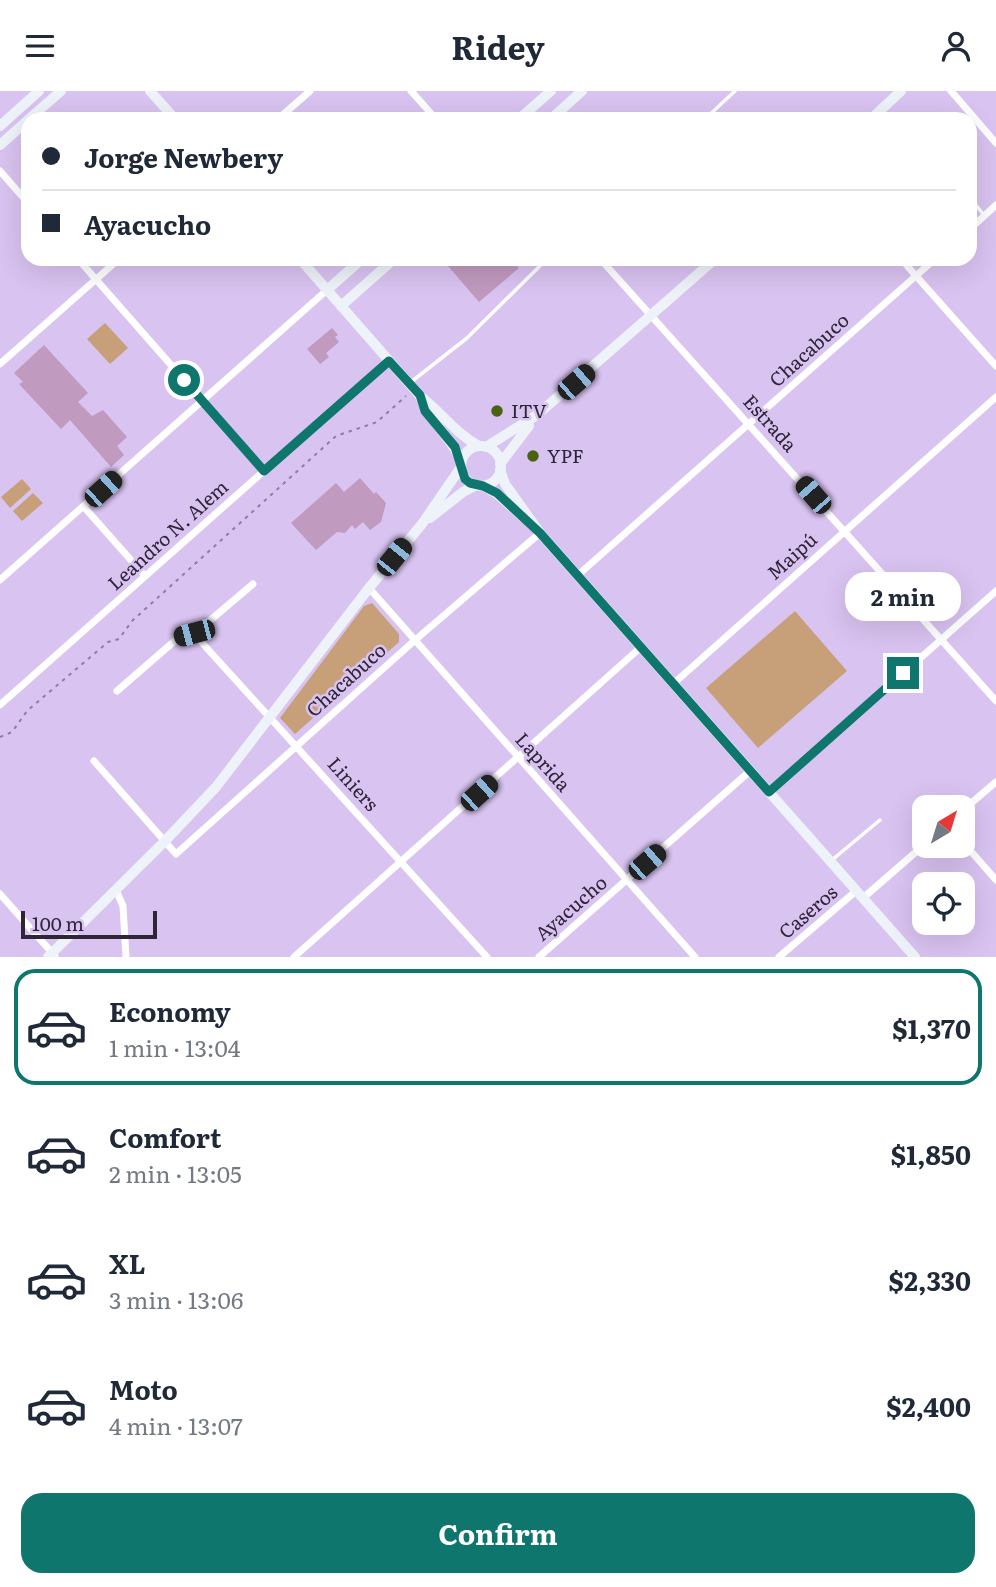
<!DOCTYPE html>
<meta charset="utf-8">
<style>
body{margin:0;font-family:Literata,serif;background:#f6f6f7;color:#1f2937;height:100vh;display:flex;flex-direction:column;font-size:26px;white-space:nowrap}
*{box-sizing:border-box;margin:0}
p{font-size:23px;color:#747a83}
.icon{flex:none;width:38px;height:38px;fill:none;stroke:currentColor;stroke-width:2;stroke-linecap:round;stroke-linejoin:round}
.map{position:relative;height:866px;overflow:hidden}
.panel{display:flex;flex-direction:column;background:#fff;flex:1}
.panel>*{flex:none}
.guide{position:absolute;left:21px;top:21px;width:956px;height:154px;border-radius:21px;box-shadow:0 7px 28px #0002;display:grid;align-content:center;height:154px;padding:0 21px;background:#fff}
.needle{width:46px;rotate:38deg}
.fabs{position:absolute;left:912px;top:704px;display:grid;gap:14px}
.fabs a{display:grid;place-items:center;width:63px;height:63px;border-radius:14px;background:#fff;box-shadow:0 7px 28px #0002;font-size:35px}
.scale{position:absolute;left:21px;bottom:18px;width:136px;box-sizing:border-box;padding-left:7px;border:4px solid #2e2537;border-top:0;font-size:19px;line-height:24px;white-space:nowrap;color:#2e2537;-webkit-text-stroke:5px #d9c3f1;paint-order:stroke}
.end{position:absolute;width:32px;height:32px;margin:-16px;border:9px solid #0f766e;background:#fff;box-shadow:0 0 0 4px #fff}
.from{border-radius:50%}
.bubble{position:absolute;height:49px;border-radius:21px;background:#fff;box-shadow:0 7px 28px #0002;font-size:23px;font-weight:700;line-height:49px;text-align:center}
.car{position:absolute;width:21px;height:42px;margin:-21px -10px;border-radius:9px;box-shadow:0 0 5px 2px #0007;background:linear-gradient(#222 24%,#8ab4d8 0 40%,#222 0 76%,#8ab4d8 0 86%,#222 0)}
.guide b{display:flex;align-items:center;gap:24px;height:66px;font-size:26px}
.guide b+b{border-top:2px solid #e0e1e3}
.guide i{width:18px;height:18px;background:#1f2937}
ul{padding:12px 0 0;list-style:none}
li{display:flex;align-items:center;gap:21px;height:116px;margin:0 14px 10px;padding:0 7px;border:4px solid transparent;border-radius:21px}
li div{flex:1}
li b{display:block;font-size:26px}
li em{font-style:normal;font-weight:700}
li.current{border-color:#0f766e}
li>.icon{width:63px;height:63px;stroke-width:1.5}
.primary-button{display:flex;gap:14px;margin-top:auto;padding:14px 21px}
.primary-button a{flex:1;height:80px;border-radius:21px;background:#0f766e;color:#fff;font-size:28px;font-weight:700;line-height:80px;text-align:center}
header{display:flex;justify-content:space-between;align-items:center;height:91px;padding:0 21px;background:#fff;font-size:32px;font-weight:700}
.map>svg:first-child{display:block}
.green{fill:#c7a079}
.building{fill:#c09abf}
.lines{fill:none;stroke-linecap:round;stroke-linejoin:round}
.path{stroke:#8e7ea0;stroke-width:2;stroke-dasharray:3.5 5;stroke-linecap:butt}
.lane{stroke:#fff;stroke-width:3.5}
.street{stroke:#fff;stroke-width:7}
.secondary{stroke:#edf3f9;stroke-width:10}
.route{stroke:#0f766e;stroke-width:9}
.poi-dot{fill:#496313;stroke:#d9c3f1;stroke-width:2.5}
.labels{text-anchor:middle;stroke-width:5;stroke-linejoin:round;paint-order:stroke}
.street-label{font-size:19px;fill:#2e2537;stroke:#d9c3f1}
.poi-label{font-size:19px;fill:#2e2537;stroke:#d9c3f1;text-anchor:start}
</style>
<header><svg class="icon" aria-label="menu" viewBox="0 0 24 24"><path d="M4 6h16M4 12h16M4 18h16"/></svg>Ridey<svg class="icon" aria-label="person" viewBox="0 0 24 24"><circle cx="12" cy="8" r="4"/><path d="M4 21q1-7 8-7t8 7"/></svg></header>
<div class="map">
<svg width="996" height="866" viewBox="0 0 996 866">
<rect width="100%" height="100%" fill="#d9c3f1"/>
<g class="green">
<polygon points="105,232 128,257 110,273 87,248"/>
<polygon points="22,388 31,398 10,417 1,406"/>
<polygon points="33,402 43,412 22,430 13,420"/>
<polygon points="372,512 399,543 399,551 295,643 280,627 364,515"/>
<polygon points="795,520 847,580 758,657 706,597"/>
</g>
<g class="building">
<polygon points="442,168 511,168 519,177 479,211"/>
<polygon points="332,237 338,244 335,246 339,251 326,262 329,266 320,273 307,258"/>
<polygon points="44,254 88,302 78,311 92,325 103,319 127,346 117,355 124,364 111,376 70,329 61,338 19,293 23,291 14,282"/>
<polygon points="360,387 374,403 376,401 386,412 381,431 370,439 363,431 355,438 352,434 345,442 337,441 316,459 291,432 336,392 344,401"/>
</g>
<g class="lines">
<polyline class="path" points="0,646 12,641 27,620 108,551 119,548 132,530 336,345 377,331 406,305"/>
<g class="lane">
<polyline points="705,28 735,0"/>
<polyline points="970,107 984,124"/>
<polyline points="411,291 467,247 547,168"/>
<polyline points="832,769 880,729"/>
</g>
<g class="street">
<polyline points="411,0 436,28"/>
<polyline points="951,0 996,52"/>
<polyline points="769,25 772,28"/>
<polyline points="278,28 310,0"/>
<polyline points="0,80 28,112"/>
<polyline points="970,138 996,114"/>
<polyline points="78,168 264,380"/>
<polyline points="901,168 996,275"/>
<polyline points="603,171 996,610"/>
<polyline points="0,273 119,168"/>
<polyline points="84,416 145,485"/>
<polyline points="578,484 935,168"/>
<polyline points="0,489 327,199"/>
<polyline points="369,497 695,866"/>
<polyline points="194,543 487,866"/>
<polyline points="673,593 996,306"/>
<polyline points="117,600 178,547 194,543 253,493"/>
<polyline points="0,614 389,269"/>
<polyline points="94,670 176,763 414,550 540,442"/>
<polyline points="769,701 996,500"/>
<polyline points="962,720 996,691"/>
<polyline points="962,750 996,789"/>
<polyline points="116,799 123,815 126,866"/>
<polyline points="0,803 55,865"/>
<polyline points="863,807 924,754"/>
<polyline points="294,866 641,556"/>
<polyline points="539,866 750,680"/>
<polyline points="779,866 856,800"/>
</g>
<g class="secondary">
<polyline points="150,0 175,28"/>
<polyline points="29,28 61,0"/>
<polyline points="519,28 551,0"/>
<polyline points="551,28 582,0"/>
<polyline points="871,28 901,0"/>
<polyline points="0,35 39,0"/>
<polyline points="0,54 28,29"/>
<path d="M300 168 420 305C441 321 456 343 479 355"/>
<polyline points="327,199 362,168"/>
<polyline points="341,215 394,168"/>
<path d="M420 305C429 330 451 346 461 370"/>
<circle cx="481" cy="375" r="20"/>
<polyline points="486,356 537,324 715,168"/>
<polyline points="500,373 529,335"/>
<polyline points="500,379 505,393 540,442 915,866"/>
<polyline points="483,395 497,403 523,426"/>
<polyline points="430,427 463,401 476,394"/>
<polyline points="48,866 165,750 216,696 369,497 422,433 461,376"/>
</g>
</g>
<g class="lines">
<polyline class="route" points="184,289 264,380 389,270 420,304 425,320 455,356 465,388 470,392 483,395 497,402 540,442 769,701 903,582"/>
</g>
<g class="poi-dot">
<circle cx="497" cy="320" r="7"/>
<circle cx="533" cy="365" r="7"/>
</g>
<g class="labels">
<g class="street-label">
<text transform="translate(809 259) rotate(-42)" y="7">Chacabuco</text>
<text transform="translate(770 332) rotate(48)" y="7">Estrada</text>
<text transform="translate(168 444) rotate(-42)" y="7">Leandro N. Alem</text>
<text transform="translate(792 465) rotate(-42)" y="7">Maipú</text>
<text transform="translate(346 589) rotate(-42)" y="7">Chacabuco</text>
<text transform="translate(543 671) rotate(48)" y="7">Laprida</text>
<text transform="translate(353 693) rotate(48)" y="7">Liniers</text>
<text transform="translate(571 817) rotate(-41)" y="7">Ayacucho</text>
<text transform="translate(808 821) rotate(-41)" y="7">Caseros</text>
</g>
<g class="poi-label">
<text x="511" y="327">ITV</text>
<text x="547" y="372">YPF</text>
</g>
</g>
</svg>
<div class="fabs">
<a><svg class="needle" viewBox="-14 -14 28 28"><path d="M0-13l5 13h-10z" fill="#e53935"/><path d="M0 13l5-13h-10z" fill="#747a83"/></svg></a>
<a><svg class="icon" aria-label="locate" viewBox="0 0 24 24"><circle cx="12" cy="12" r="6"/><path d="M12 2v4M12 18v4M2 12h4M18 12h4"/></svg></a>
</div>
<div class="scale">100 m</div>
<i class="end from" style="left:184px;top:289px"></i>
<i class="end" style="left:903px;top:582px"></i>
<div class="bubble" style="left:845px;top:481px;width:116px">2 min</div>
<i class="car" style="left:576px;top:291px;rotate:49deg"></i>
<i class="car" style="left:103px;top:398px;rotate:48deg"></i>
<i class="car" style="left:813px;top:404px;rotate:319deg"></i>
<i class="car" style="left:394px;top:466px;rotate:39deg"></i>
<i class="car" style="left:194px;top:542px;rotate:255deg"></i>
<i class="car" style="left:479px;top:702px;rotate:48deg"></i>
<i class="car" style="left:647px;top:771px;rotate:49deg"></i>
<div class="guide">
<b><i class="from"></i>Jorge Newbery</b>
<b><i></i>Ayacucho</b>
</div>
</div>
<section class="panel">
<ul>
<li class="current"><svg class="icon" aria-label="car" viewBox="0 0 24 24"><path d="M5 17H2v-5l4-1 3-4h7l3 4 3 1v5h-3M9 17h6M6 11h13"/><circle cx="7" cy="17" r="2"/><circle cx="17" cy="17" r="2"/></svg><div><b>Economy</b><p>1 min · 13:04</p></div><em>$1,370</em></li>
<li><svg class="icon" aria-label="car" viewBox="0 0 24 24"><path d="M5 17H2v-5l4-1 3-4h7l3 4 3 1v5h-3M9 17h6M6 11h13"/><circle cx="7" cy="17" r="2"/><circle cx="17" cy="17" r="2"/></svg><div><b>Comfort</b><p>2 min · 13:05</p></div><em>$1,850</em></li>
<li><svg class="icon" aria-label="car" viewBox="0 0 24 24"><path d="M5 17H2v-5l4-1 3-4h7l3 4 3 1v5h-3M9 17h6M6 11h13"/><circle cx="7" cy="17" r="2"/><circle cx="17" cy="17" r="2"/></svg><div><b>XL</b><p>3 min · 13:06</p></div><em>$2,330</em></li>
<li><svg class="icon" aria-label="car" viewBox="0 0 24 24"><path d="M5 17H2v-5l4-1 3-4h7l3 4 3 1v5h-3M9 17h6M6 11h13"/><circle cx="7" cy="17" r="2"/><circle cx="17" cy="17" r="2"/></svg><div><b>Moto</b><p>4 min · 13:07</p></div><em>$2,400</em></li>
</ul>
<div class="primary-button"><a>Confirm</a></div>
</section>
